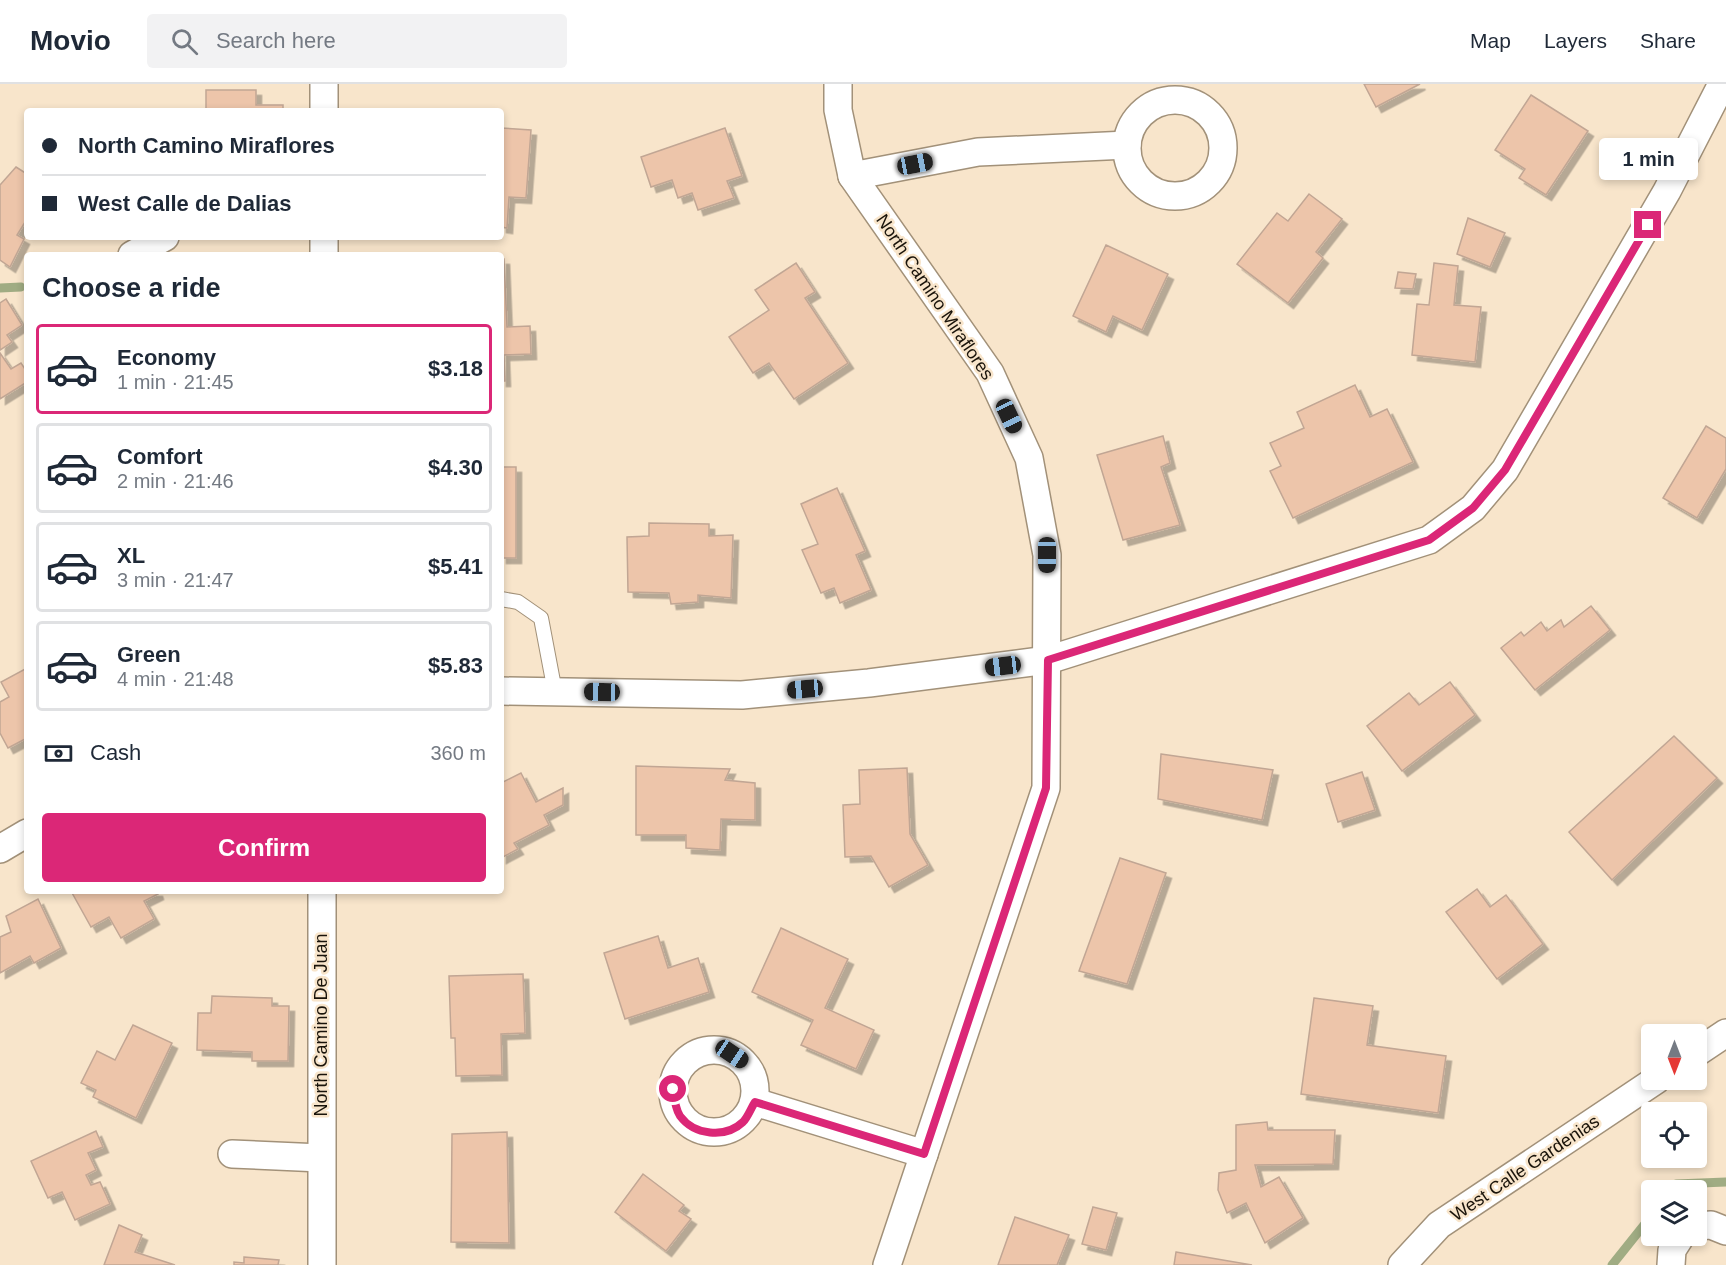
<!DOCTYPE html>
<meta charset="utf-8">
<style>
body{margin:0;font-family:Arial,sans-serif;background:#f2f2f3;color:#1f2937;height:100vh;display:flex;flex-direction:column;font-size:22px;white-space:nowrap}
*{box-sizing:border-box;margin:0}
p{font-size:20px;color:#747a83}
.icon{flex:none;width:33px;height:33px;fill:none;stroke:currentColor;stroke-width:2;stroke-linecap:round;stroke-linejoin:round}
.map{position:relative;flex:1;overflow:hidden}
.panel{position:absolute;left:24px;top:168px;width:480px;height:642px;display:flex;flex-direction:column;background:#fff;border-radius:6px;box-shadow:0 3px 9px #0003}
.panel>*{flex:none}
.guide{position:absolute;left:24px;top:24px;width:480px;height:132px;border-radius:6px;box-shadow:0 3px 9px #0003;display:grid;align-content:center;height:132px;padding:0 18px;background:#fff}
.needle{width:39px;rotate:180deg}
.fabs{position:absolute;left:1641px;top:940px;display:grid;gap:12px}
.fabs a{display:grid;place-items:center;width:66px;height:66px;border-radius:6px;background:#fff;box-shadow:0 3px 9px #0003;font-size:30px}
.end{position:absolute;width:27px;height:27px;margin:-14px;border:8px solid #db2777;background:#fff;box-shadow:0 0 0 3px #fff}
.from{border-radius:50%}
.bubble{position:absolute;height:42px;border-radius:6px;background:#fff;box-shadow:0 3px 9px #0003;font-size:20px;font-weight:600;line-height:42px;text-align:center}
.car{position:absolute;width:18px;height:36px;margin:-18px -9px;border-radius:8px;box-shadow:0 0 4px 2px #0007;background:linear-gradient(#222 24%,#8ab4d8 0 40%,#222 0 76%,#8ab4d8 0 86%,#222 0)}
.guide b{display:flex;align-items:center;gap:21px;height:57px;font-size:22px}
.guide b+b{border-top:2px solid #e0e1e3}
.guide i{width:15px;height:15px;background:#1f2937}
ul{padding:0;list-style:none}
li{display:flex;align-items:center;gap:18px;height:90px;margin:0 12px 9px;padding:0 6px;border:3px solid #e0e1e3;border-radius:6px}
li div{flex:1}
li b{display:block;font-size:22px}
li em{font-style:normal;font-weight:600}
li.on{border-color:#db2777}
li>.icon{width:54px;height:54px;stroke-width:1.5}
h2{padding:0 18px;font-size:27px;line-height:72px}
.pay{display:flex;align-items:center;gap:15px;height:66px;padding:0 18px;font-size:22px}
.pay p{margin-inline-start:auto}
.cta{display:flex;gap:12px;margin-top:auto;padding:12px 18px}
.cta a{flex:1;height:69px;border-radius:6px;background:#db2777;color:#fff;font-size:24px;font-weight:600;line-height:69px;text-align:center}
header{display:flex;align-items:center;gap:36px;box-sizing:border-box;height:84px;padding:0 30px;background:#fff;border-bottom:2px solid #e0e1e3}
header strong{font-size:28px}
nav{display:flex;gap:33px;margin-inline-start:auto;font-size:21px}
.search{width:420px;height:54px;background:#f2f2f3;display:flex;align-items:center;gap:15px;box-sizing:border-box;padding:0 21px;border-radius:6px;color:#747a83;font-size:22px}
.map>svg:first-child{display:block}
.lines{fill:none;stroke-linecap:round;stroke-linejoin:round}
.stream{stroke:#a0ac83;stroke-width:9}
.building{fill:#edc5aa;stroke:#c1a694;stroke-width:1.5;filter:url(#shadow)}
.service-casing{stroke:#a29179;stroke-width:16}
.minor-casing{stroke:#a29179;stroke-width:30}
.service{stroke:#fff;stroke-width:14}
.minor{stroke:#fff;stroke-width:27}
.route{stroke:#db2777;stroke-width:8}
.labels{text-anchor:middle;stroke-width:5;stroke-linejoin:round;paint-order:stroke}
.street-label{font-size:18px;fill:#19130a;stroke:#f8e5cb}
</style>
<header>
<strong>Movio</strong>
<div class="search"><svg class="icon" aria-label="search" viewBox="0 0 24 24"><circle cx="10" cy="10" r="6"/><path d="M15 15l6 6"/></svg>Search here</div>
<nav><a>Map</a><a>Layers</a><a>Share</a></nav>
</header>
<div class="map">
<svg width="1726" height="1181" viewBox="0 0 1726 1181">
<defs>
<filter id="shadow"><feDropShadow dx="5.5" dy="5.5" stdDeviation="0" flood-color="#0004"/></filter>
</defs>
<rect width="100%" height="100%" fill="#f8e5cb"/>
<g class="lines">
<g class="stream">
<polyline points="0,204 21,203"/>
<polyline points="1671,1107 1676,1100 1726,1098"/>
<polyline points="1612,1181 1652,1131"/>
</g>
</g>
<g class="building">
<polygon points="1364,0 1420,0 1376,23"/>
<polygon points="206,6 256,6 256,21 283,21 283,27 206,27"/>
<polygon points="1531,11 1588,47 1546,111 1519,94 1525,85 1495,66"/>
<polygon points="501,44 531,46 526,114 509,113 507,144 501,143"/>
<polygon points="725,44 742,92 727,97 734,114 698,126 692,109 678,114 672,96 651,103 641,73"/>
<polygon points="16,83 27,90 27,135 17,151 24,155 10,183 0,176 0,101"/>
<polygon points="1309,110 1342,135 1316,168 1323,174 1288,219 1237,180 1277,129 1288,137"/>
<polygon points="1468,134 1505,149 1490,183 1457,170"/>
<polygon points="1106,161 1168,190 1142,246 1113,232 1106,248 1073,232"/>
<polygon points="501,175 504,175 507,243 530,242 531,270 504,271 505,297 501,297"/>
<polygon points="796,179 815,208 805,214 848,279 794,315 769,279 753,289 729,253 769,226 755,206"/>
<polygon points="1434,179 1458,182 1454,221 1481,223 1475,278 1412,271 1417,220 1429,221"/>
<polygon points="1398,188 1416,190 1413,205 1395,204"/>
<polygon points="6,215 22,241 7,251 12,258 0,266 0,219"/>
<polygon points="0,269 11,285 21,279 27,288 27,298 0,315"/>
<polygon points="1355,301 1370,333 1387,325 1413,378 1293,434 1270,387 1281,382 1270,359 1304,344 1297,328"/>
<polygon points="1706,342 1726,354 1726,385 1697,434 1663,414"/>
<polygon points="1163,352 1170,379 1161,383 1180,441 1123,456 1097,371"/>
<rect x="501" y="383" width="15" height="91"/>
<polygon points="837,404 865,467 856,471 871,506 840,519 834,504 821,509 802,466 818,460 801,420"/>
<polygon points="649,439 709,440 709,452 733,451 731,514 698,511 698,518 671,520 669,509 628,508 627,453 649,452"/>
<polygon points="1591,522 1610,546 1535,606 1501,564 1521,548 1524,552 1541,538 1547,547 1561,536 1564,543"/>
<polygon points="27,584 27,654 8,664 0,649 0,618 9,613 1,598"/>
<polygon points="1450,598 1475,631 1402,687 1367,642 1409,609 1419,621"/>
<polygon points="1674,652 1717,694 1612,796 1569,748"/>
<polygon points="1161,670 1273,686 1262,736 1158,715"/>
<polygon points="636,682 730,685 725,696 755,699 755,736 721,735 720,766 686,764 686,751 636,751"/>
<polygon points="907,684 910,750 928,781 889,803 871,772 845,773 843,721 860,720 859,686"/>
<polygon points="1362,688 1375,726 1338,738 1326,700"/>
<polygon points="521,689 536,718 563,704 563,721 544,731 549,741 514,759 518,765 501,774 501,699"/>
<polygon points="1120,774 1166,789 1127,900 1079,887"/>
<polygon points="1477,805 1490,823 1506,811 1543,860 1497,895 1446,828"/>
<polygon points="71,807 157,807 158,810 144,817 154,835 121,854 109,833 91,843"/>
<polygon points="38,815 61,864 34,879 30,872 0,889 0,853 11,848 6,832"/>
<polygon points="781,844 848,875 825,924 874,946 856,985 801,961 813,936 752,908"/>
<polygon points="658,852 668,884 698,874 709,908 625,935 604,869"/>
<polygon points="523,890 525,949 501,950 502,991 456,992 455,954 451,954 449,892"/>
<polygon points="212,912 272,914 272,922 289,922 288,977 252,977 252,968 197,966 198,929 211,929"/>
<polygon points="1314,914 1373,922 1367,961 1446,972 1438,1029 1301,1010"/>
<polygon points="133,941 172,959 136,1034 93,1013 96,1006 81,999 97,967 115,976"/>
<polygon points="1267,1038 1268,1046 1335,1046 1333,1080 1255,1081 1261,1103 1279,1093 1303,1134 1265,1159 1246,1119 1227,1129 1218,1106 1219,1089 1236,1086 1236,1041"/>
<polygon points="96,1047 103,1063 88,1069 96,1086 86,1091 91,1101 100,1098 110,1120 75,1136 62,1108 48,1114 31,1077"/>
<polygon points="507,1048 509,1159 451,1158 452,1050"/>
<polygon points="643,1090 684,1121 679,1127 691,1135 666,1167 615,1128"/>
<polygon points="1093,1123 1117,1129 1106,1166 1082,1160"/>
<polygon points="1015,1133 1069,1151 1057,1181 998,1181"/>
<polygon points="119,1141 142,1151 135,1168 175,1181 104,1181"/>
<polygon points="1176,1168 1252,1181 1174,1181"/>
<polygon points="244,1173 279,1176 278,1181 234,1181 234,1178 244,1179"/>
</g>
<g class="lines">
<defs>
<polyline id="service" points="501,515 518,518 541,534 555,608"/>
<g id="minor">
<polyline points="324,0 324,27"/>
<polyline points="838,0 838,26 852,92 990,289 1029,374 1047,471 1046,704 887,1181"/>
<circle cx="1175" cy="64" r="48"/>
<polyline points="852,92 978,68 1127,61"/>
<polyline points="132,171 165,153"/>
<polyline points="324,171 324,153"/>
<polyline points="501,607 742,611 869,599 1048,576 1429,456 1473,424 1505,386 1667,107 1722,0"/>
<polyline points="0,765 27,749"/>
<circle cx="714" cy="1007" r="41"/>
<polyline points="1696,969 1726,949"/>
<polyline points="755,1018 924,1070"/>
<polyline points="232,1070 321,1074"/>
<polyline points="1696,1142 1711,1141 1726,1147"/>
<polyline points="322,1181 322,807"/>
<polyline points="1402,1181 1439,1141 1656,996"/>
<polyline points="1671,1181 1672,1166 1681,1152"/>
</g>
</defs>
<use href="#service" class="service-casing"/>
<use href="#minor" class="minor-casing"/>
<use href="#service" class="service"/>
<use href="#minor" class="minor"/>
</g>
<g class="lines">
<path class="route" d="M673 1005C674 1014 675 1024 680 1032 694 1051 725 1055 743 1038 748 1033 751 1024 755 1018L924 1070 1046 704 1048 576 1429 456 1473 424 1505 386 1648 141"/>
</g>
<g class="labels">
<g class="street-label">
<text transform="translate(935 213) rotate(56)" y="6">North Camino Miraflores</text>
<text transform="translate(321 941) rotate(-90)" y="6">North Camino De Juan</text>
<text transform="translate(1525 1084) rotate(-34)" y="6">West Calle Gardenias</text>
</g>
</g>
</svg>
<div class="fabs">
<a><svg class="needle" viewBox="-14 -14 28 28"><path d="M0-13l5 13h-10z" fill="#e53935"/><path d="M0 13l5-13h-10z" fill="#747a83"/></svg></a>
<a><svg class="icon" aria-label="locate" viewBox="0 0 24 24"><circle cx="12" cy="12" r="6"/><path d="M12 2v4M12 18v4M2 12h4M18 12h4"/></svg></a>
<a><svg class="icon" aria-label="layers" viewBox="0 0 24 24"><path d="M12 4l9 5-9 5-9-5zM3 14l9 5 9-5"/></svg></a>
</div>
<i class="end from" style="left:673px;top:1005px"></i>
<i class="end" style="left:1648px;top:141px"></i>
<div class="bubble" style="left:1599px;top:54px;width:99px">1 min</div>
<i class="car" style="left:915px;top:80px;rotate:79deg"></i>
<i class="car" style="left:1009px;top:332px;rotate:155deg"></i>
<i class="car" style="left:1047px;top:471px;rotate:180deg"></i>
<i class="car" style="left:1003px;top:582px;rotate:263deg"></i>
<i class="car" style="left:805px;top:605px;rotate:265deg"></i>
<i class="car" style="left:602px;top:608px;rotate:271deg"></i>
<i class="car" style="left:732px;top:970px;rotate:124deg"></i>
<div class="guide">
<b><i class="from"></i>North Camino Miraflores</b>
<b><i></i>West Calle de Dalias</b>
</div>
<section class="panel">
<h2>Choose a ride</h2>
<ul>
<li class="on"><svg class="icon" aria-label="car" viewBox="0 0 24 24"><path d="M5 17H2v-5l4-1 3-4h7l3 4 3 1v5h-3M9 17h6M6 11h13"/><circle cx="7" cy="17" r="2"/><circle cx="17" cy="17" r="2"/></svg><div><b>Economy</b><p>1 min · 21:45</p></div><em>$3.18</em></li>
<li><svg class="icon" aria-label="car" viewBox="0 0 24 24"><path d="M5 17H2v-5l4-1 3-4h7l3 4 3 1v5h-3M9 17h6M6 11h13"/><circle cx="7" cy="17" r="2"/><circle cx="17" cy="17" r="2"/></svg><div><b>Comfort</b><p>2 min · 21:46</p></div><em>$4.30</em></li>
<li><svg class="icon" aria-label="car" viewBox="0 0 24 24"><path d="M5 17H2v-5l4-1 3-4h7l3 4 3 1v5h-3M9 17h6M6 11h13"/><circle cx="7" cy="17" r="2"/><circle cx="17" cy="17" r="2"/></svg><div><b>XL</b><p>3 min · 21:47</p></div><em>$5.41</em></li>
<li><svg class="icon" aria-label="car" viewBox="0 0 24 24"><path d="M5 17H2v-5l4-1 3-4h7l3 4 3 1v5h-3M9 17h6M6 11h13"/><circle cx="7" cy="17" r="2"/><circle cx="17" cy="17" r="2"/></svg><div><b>Green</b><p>4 min · 21:48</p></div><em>$5.83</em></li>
</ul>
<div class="pay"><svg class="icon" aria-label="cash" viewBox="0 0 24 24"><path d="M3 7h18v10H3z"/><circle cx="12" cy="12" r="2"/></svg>Cash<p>360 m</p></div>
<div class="cta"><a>Confirm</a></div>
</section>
</div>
